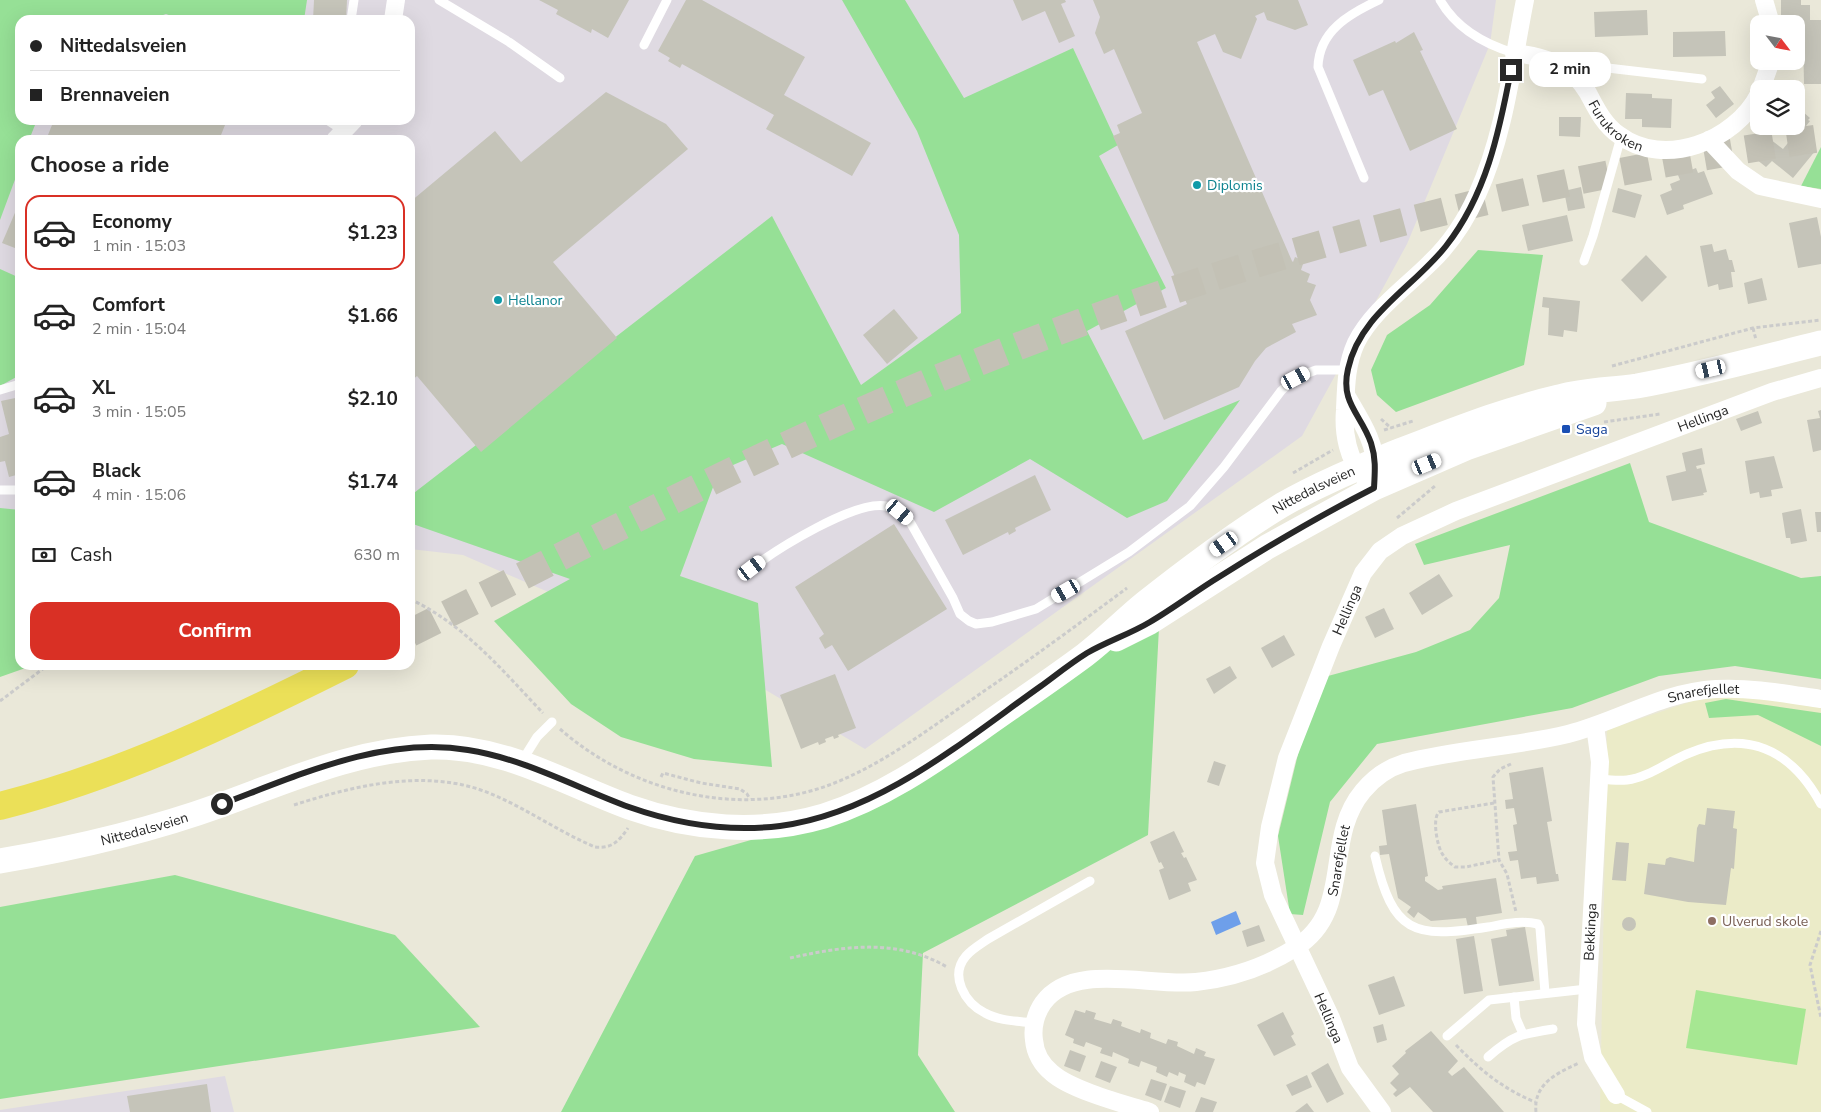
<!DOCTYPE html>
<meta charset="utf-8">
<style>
body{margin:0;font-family:"Nunito Sans",sans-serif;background:#f2f2f2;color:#222;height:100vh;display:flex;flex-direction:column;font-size:19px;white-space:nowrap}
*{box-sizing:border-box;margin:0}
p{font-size:16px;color:#767676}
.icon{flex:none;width:28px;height:28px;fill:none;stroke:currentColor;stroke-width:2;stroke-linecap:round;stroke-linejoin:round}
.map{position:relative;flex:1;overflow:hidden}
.side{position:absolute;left:15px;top:135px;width:400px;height:535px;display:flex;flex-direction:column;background:#fff;border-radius:15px;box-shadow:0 5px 20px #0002}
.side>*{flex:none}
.banner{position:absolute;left:15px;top:15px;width:400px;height:110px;border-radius:15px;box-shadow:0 5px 20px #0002;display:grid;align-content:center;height:110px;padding:0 15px;background:#fff}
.needle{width:32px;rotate:122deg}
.tools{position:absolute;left:1750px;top:15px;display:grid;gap:10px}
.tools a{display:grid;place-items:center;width:55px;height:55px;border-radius:10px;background:#fff;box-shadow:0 5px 20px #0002;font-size:25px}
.end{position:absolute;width:22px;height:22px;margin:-11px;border:6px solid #272727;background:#fff;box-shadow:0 0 0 2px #fff}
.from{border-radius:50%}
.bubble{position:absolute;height:35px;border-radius:15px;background:#fff;box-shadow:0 5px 20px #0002;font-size:16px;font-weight:700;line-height:35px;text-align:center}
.car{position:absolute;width:15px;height:30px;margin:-15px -8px;border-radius:6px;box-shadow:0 0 4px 1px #0007;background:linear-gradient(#fff 24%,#345 0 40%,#fff 0 76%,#345 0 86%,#fff 0)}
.banner b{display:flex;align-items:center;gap:18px;height:48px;font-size:19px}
.banner b+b{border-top:1px solid #e0e0e0}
.banner i{width:12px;height:12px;background:#222}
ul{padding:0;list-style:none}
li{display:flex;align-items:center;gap:15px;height:75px;margin:0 10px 8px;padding:0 5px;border:2px solid transparent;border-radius:15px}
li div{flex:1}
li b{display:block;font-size:19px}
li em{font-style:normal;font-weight:700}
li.selected{border-color:#d93025}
li>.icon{width:45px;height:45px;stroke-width:1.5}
h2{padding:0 15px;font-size:22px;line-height:60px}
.pay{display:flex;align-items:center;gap:12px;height:55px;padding:0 15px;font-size:19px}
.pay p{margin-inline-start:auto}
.button{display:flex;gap:10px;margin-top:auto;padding:10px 15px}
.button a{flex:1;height:58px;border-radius:15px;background:#d93025;color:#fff;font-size:20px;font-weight:700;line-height:58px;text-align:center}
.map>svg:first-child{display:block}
.industrial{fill:#dfdae2;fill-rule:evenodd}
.education{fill:#ebebc8}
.green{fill:#96e096}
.pitch{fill:#a6e792}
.water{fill:#6e9fea}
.building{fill:#c5c4b9}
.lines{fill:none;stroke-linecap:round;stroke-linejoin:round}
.trunk-tunnel{stroke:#c3c1b5;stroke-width:28;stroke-dasharray:28 14;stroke-linecap:butt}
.path{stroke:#cbcbcb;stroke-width:3;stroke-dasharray:4 2.5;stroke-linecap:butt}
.service{stroke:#fff;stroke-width:9}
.minor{stroke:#fff;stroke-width:18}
.secondary{stroke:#fff;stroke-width:25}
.trunk{stroke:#ebe058;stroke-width:28}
.route{stroke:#272727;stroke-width:6}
.culture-dot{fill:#0f9aa8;stroke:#fff;stroke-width:2}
.transit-dot{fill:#1a4fb4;stroke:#fff;stroke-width:2}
.education-dot{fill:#8d6e63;stroke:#fff;stroke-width:2}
.labels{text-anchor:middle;stroke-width:4.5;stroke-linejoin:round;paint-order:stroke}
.street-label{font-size:14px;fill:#272727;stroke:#fff}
.culture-label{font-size:14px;fill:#0d838f;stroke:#fff;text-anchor:start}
.transit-label{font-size:14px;fill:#164399;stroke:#fff;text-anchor:start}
.education-label{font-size:14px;fill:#785e54;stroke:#fff;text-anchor:start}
</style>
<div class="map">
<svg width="1821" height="1112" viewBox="0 0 1821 1112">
<rect width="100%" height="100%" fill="#eae8d9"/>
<g class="industrial">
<path d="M5 0H1496L1490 44 1407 244 1302 436 865 749 744 677 463 555 410 549V140H20V511L0 509V18ZM20 20H410V120H20Z"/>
<polygon points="225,1076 234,1112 0,1112 0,1110"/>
</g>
<polygon class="education" points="1722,691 1821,702 1821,1112 1600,1112 1607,730"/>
<g class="green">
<polygon points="0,0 307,0 304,20 182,20 166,14 149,20 20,20 20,120 37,120 29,140 20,140 20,166 0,220"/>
<polygon points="842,0 905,0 964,98 1073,48 1118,145 1099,156 1166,288 1087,331 1143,440 1240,400 1167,501 1127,518 1030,459 934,512 782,444 719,471 680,576 758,603 772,767 694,759 621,737 571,704 494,621 570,579 410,523 410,496 772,216 861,385 961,313 959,235 917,131"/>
<polygon points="1821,147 1821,189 1801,186"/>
<polygon points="1478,250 1543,255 1524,365 1396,412 1377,395 1371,370 1387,335 1430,305"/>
<polygon points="0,269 20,278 20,375 0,386"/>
<polygon points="1630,463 1649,522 1801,578 1821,576 1821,679 1735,666 1659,676 1572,708 1377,744 1330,802 1303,915 1290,914 1278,836 1299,750 1328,676 1416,652 1470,630 1499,598 1510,545 1424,565 1415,544"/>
<polygon points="0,508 20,510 20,665 34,665 0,677"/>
<polygon points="1161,590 1148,835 923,953 918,1055 955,1112 561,1112 695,856 782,831 888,789"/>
<polygon points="1726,699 1821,713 1821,746 1758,715 1709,718 1705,703"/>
<polygon points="175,875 395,935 480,1027 0,1099 0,907"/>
</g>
<polygon class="pitch" points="1696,990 1806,1009 1797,1065 1686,1048"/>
<polygon class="water" points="1236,911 1241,924 1216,935 1211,922"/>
<g class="building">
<polygon points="314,0 347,0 346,20 313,20"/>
<polygon points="539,0 629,0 608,38 592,29 591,33 556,14 558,10"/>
<polygon points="686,0 702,0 805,57 784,95 871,143 852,176 766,129 774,115 682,64 680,68 668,61 670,58 658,51"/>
<polygon points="1013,0 1065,0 1066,2 1061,4 1075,36 1059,43 1045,11 1022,21"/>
<polygon points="1093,0 1298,0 1308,25 1295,30 1267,20 1264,12 1255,16 1257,19 1241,59 1223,52 1215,34 1197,42 1292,261 1293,262 1295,257 1304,261 1301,270 1310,274 1307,282 1316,285 1310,300 1317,315 1292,324 1296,332 1266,348 1255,361 1239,387 1164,420 1125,331 1187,304 1113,136 1120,133 1117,125 1142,113 1114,49 1104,54 1095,33 1100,17"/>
<polygon points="1781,0 1801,0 1801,5 1810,5 1810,20 1821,20 1821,84 1804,84 1803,35 1799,35 1799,26 1796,26 1796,24 1781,24"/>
<polygon points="1647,10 1648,35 1595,37 1594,12"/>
<polygon points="1725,31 1726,56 1673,57 1673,32"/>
<polygon points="1414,32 1423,50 1420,51 1457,129 1410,151 1383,90 1369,96 1353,60 1395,41 1396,43"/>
<polygon points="1720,86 1734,104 1716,118 1706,105 1715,98 1711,92"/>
<polygon points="606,92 666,124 688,149 553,262 617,338 481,452 417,376 410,382 410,202 495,131 521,162"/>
<polygon points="1626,93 1652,94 1652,98 1672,99 1671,128 1642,127 1642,119 1625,119"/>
<polygon points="1802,111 1810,118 1808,120 1810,121 1799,135 1816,150 1793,178 1772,161 1766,167 1751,155 1766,136 1783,149 1796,133 1789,127 1796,126 1796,118"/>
<polygon points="1559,117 1581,117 1580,137 1559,136"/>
<polygon points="54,120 227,120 219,140 46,140"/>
<polygon points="1696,168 1698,173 1704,171 1713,194 1683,205 1684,209 1667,215 1660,195 1672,190 1670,184 1680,180 1678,175"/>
<polygon points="1581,187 1585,208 1568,211 1564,191"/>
<polygon points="1618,188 1642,195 1635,218 1612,212"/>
<polygon points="20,201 20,250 2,243"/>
<polygon points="1567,215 1573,241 1528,251 1522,225"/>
<polygon points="1817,217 1821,237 1821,264 1798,268 1789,223"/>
<polygon points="1712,244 1714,252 1726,249 1729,260 1732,260 1735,272 1731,272 1733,287 1719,290 1718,284 1708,287 1700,246"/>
<polygon points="1646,255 1667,277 1642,302 1621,280"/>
<polygon points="1762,278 1767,300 1748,304 1744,283"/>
<polygon points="1543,297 1580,301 1577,332 1564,330 1563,337 1548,335 1549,308 1542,307"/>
<polygon points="894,309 918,338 887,364 863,335"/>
<polygon points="20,397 20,474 9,477 5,461 0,462 0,437 9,434 1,401"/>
<polygon points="1821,410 1821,450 1813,452 1807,420 1820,418 1818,411"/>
<polygon points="1758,411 1762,423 1741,431 1736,419"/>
<polygon points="1702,448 1705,464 1696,466 1697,469 1701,468 1707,492 1703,493 1704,495 1672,501 1666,476 1686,471 1682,453"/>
<polygon points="1774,456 1783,488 1771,490 1772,496 1760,498 1759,492 1750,494 1745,461"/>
<polygon points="1035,475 1051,510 1015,528 1016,531 1009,535 1008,532 963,555 945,520"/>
<polygon points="1801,509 1807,541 1791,544 1790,538 1786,538 1782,513"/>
<polygon points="1815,512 1821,512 1821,532 1817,532"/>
<polygon points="894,524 947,609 848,671 832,645 825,649 819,638 824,634 795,587"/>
<polygon points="1439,574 1453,596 1422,615 1409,593"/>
<polygon points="1384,608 1394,629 1375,638 1365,617"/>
<polygon points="1284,635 1295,655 1272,668 1261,648"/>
<polygon points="1230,666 1237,678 1214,694 1206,679"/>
<polygon points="835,674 856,728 838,735 839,737 834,739 833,736 825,739 826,742 819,745 818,742 801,749 780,695"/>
<polygon points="1214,761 1226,765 1219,786 1207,782"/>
<polygon points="1543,767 1552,821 1547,822 1556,874 1558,874 1559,881 1537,884 1536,877 1521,879 1518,860 1510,861 1508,852 1517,851 1513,825 1517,824 1514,808 1506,809 1505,800 1513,799 1509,773"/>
<polygon points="1416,804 1428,876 1425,877 1425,881 1438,890 1443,889 1442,886 1496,878 1502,913 1476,917 1477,925 1468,927 1466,918 1431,921 1418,912 1414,918 1407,912 1411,907 1398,898 1389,854 1380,855 1379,846 1387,845 1382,810"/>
<polygon points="1707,808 1735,811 1733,828 1737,829 1735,855 1734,869 1731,868 1726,905 1688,902 1644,894 1648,863 1665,865 1666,859 1670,857 1694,862 1697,828 1699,824 1705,825"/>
<polygon points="1174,831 1184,852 1181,853 1184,858 1186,857 1197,880 1188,883 1191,891 1169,900 1159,870 1164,868 1161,862 1159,863 1150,842"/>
<polygon points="1616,842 1629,843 1626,881 1612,880"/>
<circle cx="1629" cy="924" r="7"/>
<polygon points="1259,925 1265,941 1247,947 1242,931"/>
<polygon points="1525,927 1534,981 1499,986 1491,939 1507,936 1506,930"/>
<polygon points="1474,936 1483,991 1464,994 1456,939"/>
<polygon points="1394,976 1405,1006 1379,1015 1368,985"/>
<polygon points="1075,1010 1085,1013 1086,1010 1096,1013 1094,1019 1111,1024 1113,1019 1122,1022 1121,1026 1140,1033 1141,1029 1151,1033 1150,1038 1166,1044 1168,1039 1178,1042 1177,1046 1194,1054 1196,1048 1206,1052 1204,1056 1215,1059 1205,1085 1197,1082 1195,1087 1184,1082 1186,1075 1179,1072 1178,1076 1169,1072 1167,1077 1156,1072 1157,1067 1141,1061 1139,1067 1128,1063 1129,1059 1113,1052 1112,1057 1100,1053 1102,1048 1086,1042 1084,1047 1073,1043 1074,1039 1065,1035"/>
<polygon points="1283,1012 1294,1034 1291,1036 1296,1045 1274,1056 1257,1025"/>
<polygon points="1383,1024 1387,1040 1377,1043 1373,1027"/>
<polygon points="1431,1031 1458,1061 1448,1072 1452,1076 1464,1067 1504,1112 1433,1112 1410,1087 1396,1097 1393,1094 1397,1090 1390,1083 1399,1074 1392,1066 1406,1053 1405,1051"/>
<polygon points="1070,1050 1086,1056 1080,1072 1064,1066"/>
<polygon points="1101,1061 1117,1067 1110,1083 1095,1077"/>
<polygon points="1328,1063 1344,1094 1327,1103 1311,1073"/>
<polygon points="1307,1075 1312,1087 1292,1096 1286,1085"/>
<polygon points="1151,1079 1167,1084 1161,1101 1145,1095"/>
<polygon points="207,1084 211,1112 130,1112 127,1096"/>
<polygon points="1170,1086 1186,1091 1180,1108 1164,1102"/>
<polygon points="1201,1097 1217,1102 1213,1112 1195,1112"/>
<polygon points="1307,1103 1314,1112 1295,1112"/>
</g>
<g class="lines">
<path class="trunk-tunnel" d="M410 633C579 548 746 459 920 386 1209 264 1511 182 1821 138"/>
<g class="path">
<polyline points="1753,328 1756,340"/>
<polyline points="1612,366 1753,328 1821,320"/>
<polyline points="1381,419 1391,428"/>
<polyline points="1604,422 1660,414"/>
<polyline points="1384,430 1413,421"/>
<polyline points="1293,473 1333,450"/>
<polyline points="1397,518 1435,486"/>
<path d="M410 599C465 625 502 670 543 713"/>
<polyline points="0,701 48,665"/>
<path d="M560 729C633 793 740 819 832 784 883 764 926 731 971 700 1024 664 1076 626 1127 588"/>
<polyline points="1511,764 1500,769 1493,777 1499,860 1507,874 1516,912"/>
<polyline points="661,777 663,773 701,783 740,789 747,794 750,799"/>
<path d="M1494 803 1439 812C1432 818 1437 847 1443 855 1446 860 1450 863 1455 867H1466L1499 860"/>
<path d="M294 805C356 785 427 768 489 793 526 808 559 832 595 847 612 849 619 841 628 828"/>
<polyline points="1821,931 1810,965 1821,1018"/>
<path d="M790 958C844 946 897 938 947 967"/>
<path d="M1456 1045C1480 1070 1503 1089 1535 1102"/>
<path d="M1536 1112C1533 1084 1557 1073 1579 1063"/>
</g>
<g class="service">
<polyline points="439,0 509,42 560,78"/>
<path d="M1440 0C1456 28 1484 44 1514 53"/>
<polyline points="351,20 354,0"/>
<polyline points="644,45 667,0"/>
<polyline points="1575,75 1587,69 1599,67 1702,79"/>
<polyline points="327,120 344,131"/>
<path d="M1364 178 1318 67C1319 31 1349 14 1379 0"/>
<polyline points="1584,261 1593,236 1621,137"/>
<polyline points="0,390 20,384"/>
<polyline points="0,490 20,490"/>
<path d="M752 568C777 549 855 500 886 506 895 508 902 514 909 520L953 598 960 614 969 621 976 624 992 622 1036 609 1129 552 1190 506 1224 467 1281 391 1295 378 1316 370H1347"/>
<polyline points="522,761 537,737 552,722"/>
<path d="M1600 779C1609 780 1618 781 1627 780 1647 778 1668 762 1687 754 1746 729 1791 749 1821 804"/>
<path d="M1375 856C1393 933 1413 939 1488 927 1505 924 1521 920 1538 924L1540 928 1545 993"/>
<polyline points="1514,997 1516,1018 1523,1034"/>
<path d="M1034 1023C1018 1021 999 1021 985 1013 965 1003 949 976 966 956 972 949 981 944 988 939L1090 881"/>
<polyline points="1447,1036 1489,1000 1587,989"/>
<path d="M1488 1057C1513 1035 1521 1034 1553 1029"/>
<polyline points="1616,1095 1647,1112"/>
</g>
<g class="minor">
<polyline points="1764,0 1771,24"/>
<polyline points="393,20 396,0"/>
<path id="s1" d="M1514 53C1544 56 1572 65 1588 93 1596 108 1604 125 1619 135 1664 169 1735 141 1759 94"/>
<polyline points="1761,89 1771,61"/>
<polyline points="335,140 354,120"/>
<polyline points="1709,140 1738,171 1760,186 1821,199"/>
<path d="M1346 395C1359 418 1377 443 1375 470"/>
<path d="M1364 477C1348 460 1343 433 1345 410 1346 387 1346 365 1356 343 1372 311 1405 288 1430 263 1450 244 1466 220 1477 195 1505 134 1512 65 1525 0"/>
<polyline points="1595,726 1600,762 1586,1024 1593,1057 1616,1095"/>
<path id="s2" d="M1150 1112C1124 1104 1071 1090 1052 1073 1042 1065 1035 1053 1034 1040 1032 1027 1036 1013 1043 1003 1073 961 1150 987 1196 982 1231 978 1265 967 1295 948 1355 911 1322 840 1363 791 1373 779 1388 768 1404 763 1457 749 1514 747 1568 734 1619 721 1662 692 1716 689 1751 687 1787 694 1821 699"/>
<path id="s3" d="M1382 1112 1350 1068 1331 1018 1273 895 1265 863 1270 827 1287 758 1331 646 1363 573 1380 551 1402 536 1456 511 1772 392 1821 378"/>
</g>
<g class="secondary">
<polyline points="1116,639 1150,622 1267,547 1374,488 1466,448 1594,403"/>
<path id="s4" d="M0 861C76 848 149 831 221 805 290 780 356 750 431 747 502 745 564 783 629 807 691 829 760 835 824 816 881 798 930 764 979 730 1014 705 1050 681 1085 655 1106 639 1124 620 1145 603 1188 569 1234 534 1282 505 1321 483 1358 468 1399 451 1452 431 1503 410 1559 397 1585 390 1611 390 1637 386 1699 375 1760 358 1821 343"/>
</g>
<path class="trunk" d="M0 806C122 775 233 721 345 665"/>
</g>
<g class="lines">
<path class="route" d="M222 804C299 775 383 736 468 750 525 759 575 787 629 807 677 824 729 832 780 826 879 813 962 742 1041 686 1056 675 1071 663 1087 653 1108 641 1130 634 1150 622 1174 608 1196 591 1219 577 1270 545 1321 515 1374 488 1375 471 1376 458 1371 443 1361 414 1340 403 1348 369 1360 314 1413 288 1446 246 1486 195 1499 133 1511 70"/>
</g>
<g class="culture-dot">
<circle cx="1197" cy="185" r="5"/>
<circle cx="498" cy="300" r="5"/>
</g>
<rect class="transit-dot" x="1561" y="424" width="10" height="10" rx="2.5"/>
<circle class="education-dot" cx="1712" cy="921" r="5"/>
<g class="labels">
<g class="street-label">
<text dy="5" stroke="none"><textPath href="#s1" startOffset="132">Furukroken</textPath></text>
<text dy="5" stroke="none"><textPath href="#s3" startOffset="962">Hellinga</textPath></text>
<text dy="5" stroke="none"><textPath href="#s4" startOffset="1445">Nittedalsveien</textPath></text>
<text dy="5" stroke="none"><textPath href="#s3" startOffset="544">Hellinga</textPath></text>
<text dy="5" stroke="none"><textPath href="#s2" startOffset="985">Snarefjellet</textPath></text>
<text dy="5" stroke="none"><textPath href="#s4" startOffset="148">Nittedalsveien</textPath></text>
<text dy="5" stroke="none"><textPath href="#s2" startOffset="551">Snarefjellet</textPath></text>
<text transform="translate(1590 932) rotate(-87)" y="5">Bekkinga</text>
<text transform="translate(1329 1018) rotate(67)" y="5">Hellinga</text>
</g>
<g class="culture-label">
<text x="1207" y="190">Diplomis</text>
<text x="508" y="305">Hellanor</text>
</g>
<g class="transit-label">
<text x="1576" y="434">Saga</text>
</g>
<g class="education-label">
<text x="1722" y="926">Ulverud skole</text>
</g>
</g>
</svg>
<div class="tools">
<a><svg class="needle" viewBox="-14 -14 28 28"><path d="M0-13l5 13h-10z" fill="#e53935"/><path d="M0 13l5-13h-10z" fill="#767676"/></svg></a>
<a><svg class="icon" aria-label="layers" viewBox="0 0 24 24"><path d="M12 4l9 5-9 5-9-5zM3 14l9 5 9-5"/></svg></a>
</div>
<i class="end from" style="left:222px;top:804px"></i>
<i class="end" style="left:1511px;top:70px"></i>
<div class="bubble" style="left:1529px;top:52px;width:82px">2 min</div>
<i class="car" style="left:1711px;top:369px;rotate:257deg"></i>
<i class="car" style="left:1296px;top:378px;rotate:62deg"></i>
<i class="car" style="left:1427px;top:464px;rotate:68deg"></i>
<i class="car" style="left:900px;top:512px;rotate:130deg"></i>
<i class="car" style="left:1224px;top:544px;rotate:235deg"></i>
<i class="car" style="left:752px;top:568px;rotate:53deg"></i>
<i class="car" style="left:1066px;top:591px;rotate:240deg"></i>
<div class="banner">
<b><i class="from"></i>Nittedalsveien</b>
<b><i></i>Brennaveien</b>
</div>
<section class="side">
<h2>Choose a ride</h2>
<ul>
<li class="selected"><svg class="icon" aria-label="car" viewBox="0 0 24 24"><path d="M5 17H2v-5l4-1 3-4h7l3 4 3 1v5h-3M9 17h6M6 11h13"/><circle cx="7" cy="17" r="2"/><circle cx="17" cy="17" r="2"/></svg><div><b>Economy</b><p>1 min · 15:03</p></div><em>$1.23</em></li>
<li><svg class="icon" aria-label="car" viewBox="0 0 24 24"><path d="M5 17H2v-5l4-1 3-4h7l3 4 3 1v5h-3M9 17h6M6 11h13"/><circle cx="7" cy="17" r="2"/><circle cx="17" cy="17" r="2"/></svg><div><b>Comfort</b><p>2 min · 15:04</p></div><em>$1.66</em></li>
<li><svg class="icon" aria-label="car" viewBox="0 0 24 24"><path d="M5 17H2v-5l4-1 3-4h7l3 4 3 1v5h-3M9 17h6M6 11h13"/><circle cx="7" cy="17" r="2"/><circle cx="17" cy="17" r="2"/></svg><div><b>XL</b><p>3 min · 15:05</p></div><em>$2.10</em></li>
<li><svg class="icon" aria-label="car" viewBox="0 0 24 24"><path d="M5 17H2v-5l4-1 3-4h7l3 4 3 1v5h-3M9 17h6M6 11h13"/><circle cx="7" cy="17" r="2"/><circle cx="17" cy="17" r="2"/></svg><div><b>Black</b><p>4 min · 15:06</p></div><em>$1.74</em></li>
</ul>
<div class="pay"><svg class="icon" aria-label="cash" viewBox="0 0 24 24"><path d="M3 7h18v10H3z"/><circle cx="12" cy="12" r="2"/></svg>Cash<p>630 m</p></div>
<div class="button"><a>Confirm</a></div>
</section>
</div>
